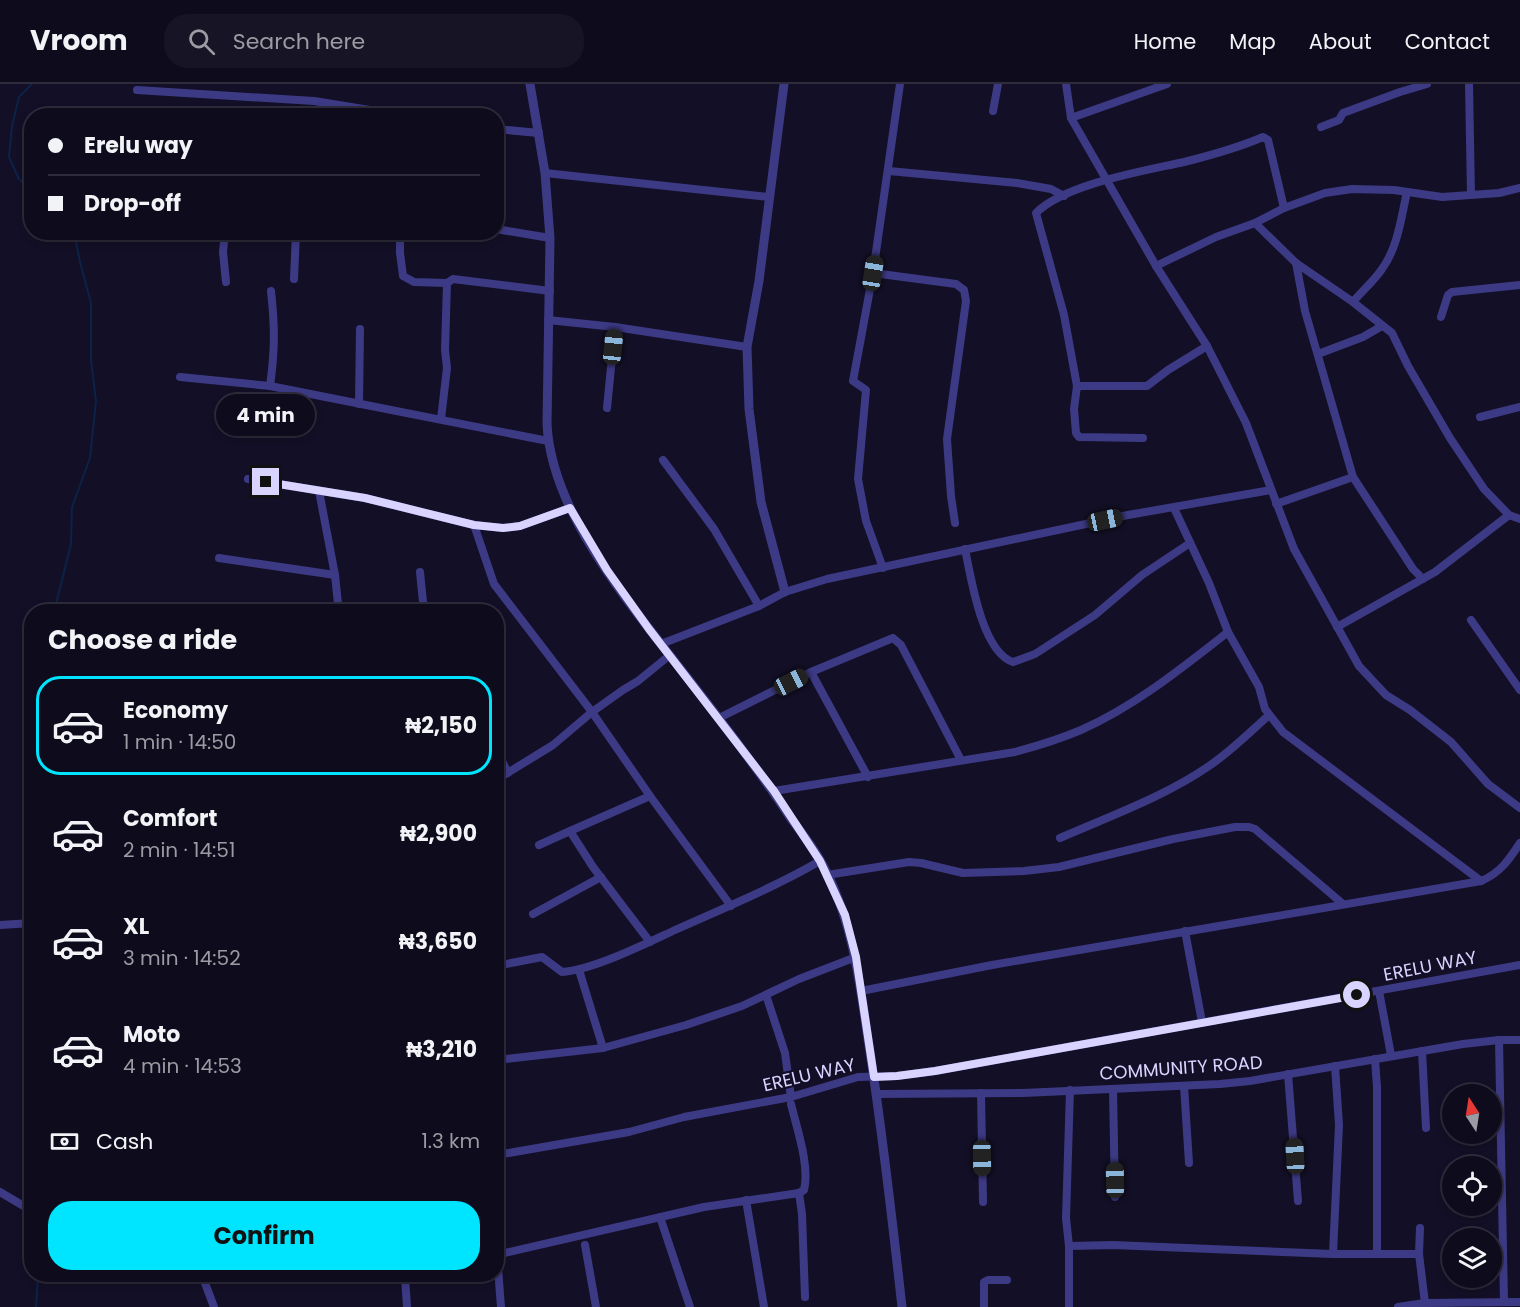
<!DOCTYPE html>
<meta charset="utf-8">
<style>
body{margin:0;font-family:Poppins,sans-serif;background:#171425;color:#f1f3f6;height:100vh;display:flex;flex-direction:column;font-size:22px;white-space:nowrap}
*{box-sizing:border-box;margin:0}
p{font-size:20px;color:#9b9ba3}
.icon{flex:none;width:33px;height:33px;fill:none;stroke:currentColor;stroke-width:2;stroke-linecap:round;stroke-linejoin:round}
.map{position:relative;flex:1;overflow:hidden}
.details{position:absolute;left:24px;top:520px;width:480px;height:678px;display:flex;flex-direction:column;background:#0e0b1c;border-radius:24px;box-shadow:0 3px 9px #0003,0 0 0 2px #2e2b3b}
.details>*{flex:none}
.banner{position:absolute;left:24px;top:24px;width:480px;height:132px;border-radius:24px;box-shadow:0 3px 9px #0003,0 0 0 2px #2e2b3b;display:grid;align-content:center;height:132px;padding:0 24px;background:#0e0b1c}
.needle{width:39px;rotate:348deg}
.fabs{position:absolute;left:1442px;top:1000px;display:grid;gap:12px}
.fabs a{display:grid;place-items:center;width:60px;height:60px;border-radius:50%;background:#0e0b1c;box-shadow:0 3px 9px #0003,0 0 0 2px #2e2b3b;font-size:30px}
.end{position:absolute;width:27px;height:27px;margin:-14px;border:8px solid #d9d4ff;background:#111;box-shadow:0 0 0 3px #111}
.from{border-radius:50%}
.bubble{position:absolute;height:42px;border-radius:21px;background:#0e0b1c;box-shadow:0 3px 9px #0003,0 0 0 2px #2e2b3b;font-size:20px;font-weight:700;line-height:42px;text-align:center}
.car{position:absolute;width:18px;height:36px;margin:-18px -9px;border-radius:8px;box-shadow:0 0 4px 2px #0007;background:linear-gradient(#222 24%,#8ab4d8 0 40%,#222 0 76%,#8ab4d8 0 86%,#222 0)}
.banner b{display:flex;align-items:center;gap:21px;height:57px;font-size:22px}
.banner b+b{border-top:2px solid #2e2b3b}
.banner i{width:15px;height:15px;background:#f1f3f6}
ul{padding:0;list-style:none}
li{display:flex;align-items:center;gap:18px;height:99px;margin:0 12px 9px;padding:0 12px;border:3px solid transparent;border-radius:24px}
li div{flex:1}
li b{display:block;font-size:22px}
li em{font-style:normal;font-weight:700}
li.on{border-color:#00e5ff}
li>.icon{width:54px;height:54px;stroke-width:1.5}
h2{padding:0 24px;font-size:27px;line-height:72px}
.pay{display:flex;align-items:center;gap:15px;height:66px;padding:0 24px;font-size:22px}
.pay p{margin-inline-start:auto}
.button{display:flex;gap:12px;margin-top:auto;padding:12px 24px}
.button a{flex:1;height:69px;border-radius:24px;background:#00e5ff;color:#111;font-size:24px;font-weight:700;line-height:69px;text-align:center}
header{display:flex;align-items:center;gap:36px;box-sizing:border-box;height:84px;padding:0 30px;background:#0e0b1c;border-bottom:2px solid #2e2b3b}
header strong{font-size:28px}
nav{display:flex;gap:33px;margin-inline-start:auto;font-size:21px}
.search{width:420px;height:54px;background:#171425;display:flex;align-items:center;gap:15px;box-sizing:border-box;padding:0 21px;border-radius:24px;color:#9b9ba3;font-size:22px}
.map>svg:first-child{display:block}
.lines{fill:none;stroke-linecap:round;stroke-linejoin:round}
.stream{stroke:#0c2248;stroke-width:2}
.minor{stroke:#3d3a85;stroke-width:8}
.tertiary{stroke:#3d3a85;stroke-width:9}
.route{stroke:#d9d4ff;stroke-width:8}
.labels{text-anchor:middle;stroke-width:4.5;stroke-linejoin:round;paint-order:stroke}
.street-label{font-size:18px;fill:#d9d4ff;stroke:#130f26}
</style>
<header>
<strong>Vroom</strong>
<div class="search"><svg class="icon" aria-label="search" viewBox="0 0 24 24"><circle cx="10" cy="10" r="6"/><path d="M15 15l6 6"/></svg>Search here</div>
<nav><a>Home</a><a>Map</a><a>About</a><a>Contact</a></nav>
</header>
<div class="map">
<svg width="1520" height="1223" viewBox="0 0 1520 1223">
<rect width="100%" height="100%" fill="#130f26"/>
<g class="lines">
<g class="stream">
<polyline points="32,106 19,95 9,73 12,42 19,13 32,0"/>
<polyline points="54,528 71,460 72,423 90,374 96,317 91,276 91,219 80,178 74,148"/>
<polyline points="30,831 32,758"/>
<polyline points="23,1118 28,848"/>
<polyline points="23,1124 23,1133 32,1160"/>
<polyline points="36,1223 38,1191"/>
</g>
<g class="minor">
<polyline points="1066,0 1071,34 1156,182 1207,262 1246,339 1294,465 1359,582 1386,611 1410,626 1451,658 1488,700 1520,724"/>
<polyline points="1469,0 1471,111"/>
<polyline points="137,6 314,17 407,32"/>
<polyline points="993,27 998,0"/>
<polyline points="1071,34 1167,0"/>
<polyline points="1321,43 1339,36 1343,29 1400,8 1427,0"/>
<polyline points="496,45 539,49"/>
<polyline points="889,87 1017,99 1051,105 1064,112"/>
<polyline points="545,89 769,113"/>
<polyline points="1255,139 1296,179 1353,218 1392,249 1408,282 1450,354 1484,405 1509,431"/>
<polyline points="496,145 550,154"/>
<polyline points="225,148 223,168 226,198"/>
<polyline points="400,148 400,169 403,192 414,198 447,199"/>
<polyline points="1296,179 1305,227 1353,393 1413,485 1423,495"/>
<polyline points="1156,182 1216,153 1255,139 1284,124 1325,109 1352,105 1394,106 1442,113 1499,109 1520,104"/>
<polyline points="873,189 956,200 964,206 966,217 947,355 951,412 955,439"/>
<polyline points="294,195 296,148"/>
<path d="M1353 218C1362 207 1374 197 1382 185 1398 163 1401 134 1407 108"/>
<polyline points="1441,233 1448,211 1452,208 1520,201"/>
<polyline points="548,236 615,243 747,263"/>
<polyline points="1318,270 1363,253 1382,242"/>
<polyline points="180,293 270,302 548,357"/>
<path d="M270 302C275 266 275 243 271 207"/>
<polyline points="1077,302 1147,302 1168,286 1207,262"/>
<polyline points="359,320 360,245"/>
<polyline points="607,324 615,243"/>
<polyline points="1480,333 1520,323"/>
<polyline points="441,335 447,284 445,266 447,199 453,195 550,207"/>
<path d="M1143 354 1079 353 1076 349 1074 325 1077 302 1064 231 1036 129C1065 100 1144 87 1184 78 1208 72 1240 63 1263 53L1268 56 1284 124"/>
<polyline points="663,376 714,445 759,522"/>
<polyline points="248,395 365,414 474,441 503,444 520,442 570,424"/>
<polyline points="319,407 335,491 338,520 342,528"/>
<polyline points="1276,420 1353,393"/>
<polyline points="1174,424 1209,499 1228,548 1259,603 1265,625 1283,648 1481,797"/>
<polyline points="474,441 494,500 592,628 650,712 731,822"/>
<path d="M965 465C971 494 982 568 1013 578L1035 570 1095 531 1142 491 1190 459"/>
<polyline points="219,474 335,491"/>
<polyline points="883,484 866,437 858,395 866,306 853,297 873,189 900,0"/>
<polyline points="420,488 424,528"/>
<polyline points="1471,536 1520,606"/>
<polyline points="1337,543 1435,488 1509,431 1520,435"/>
<polyline points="661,560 759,522 785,508 827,495 1128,431 1271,406"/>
<polyline points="811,588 868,693"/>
<polyline points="719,634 811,588 893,554 901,561 961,676"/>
<polyline points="496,665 508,689"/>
<polyline points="496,696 553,661 592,628 623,606 638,597 670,571"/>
<path d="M774 707 1015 668C1037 662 1060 655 1081 646 1135 622 1182 584 1228 548"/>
<path d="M1060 754C1110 732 1164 713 1209 682 1230 668 1249 649 1268 632"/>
<polyline points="539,761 570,747"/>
<polyline points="827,791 909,778 921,779 963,789 1024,787 1059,783 1173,755 1235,743 1249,743 1255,745 1343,820"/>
<polyline points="533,830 601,793"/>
<polyline points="0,841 32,839"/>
<polyline points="1185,847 1202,938"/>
<polyline points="650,858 593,783 570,747 650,712"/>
<path d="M496 882 542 873 562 888C593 886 645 860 675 846 724 824 773 804 820 777"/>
<polyline points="579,886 603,964"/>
<path d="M861 907 992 881 1481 797C1500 789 1509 776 1520 759"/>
<polyline points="1379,907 1391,971"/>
<polyline points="766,911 785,969 791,1013"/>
<polyline points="1499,956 1504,1218"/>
<polyline points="1422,967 1426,1044"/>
<polyline points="1375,975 1377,1003 1377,1170"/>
<polyline points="496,976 603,964 686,941 742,922 799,895 856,873"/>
<polyline points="1288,990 1298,1117"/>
<polyline points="1184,1002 1189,1079"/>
<polyline points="1113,1006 1115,1113"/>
<polyline points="981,1009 983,1118"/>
<polyline points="877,1010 1023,1009 1220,1000 1250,997 1463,960 1499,956 1520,956"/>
<path d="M791 1020C797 1045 810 1082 804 1106L799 1109 802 1130 805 1213"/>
<polyline points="497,1071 629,1048 684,1033 791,1013 858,993 897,992 935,987 1520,881"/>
<polyline points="0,1108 32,1127"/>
<polyline points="746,1116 764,1223"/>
<polyline points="660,1133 690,1223"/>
<polyline points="1420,1144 1419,1170 1425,1219"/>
<polyline points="585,1161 596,1223"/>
<polyline points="1069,1162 1113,1161 1333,1170 1419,1170"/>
<polyline points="1333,1170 1339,1041 1335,982"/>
<polyline points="496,1171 704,1123 799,1109"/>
<polyline points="497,1171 501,1223"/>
<polyline points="202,1191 214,1223"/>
<polyline points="364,1191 389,1195 413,1191"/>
<polyline points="405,1193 407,1223"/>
<polyline points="984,1223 984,1198 988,1196 1007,1196"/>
<polyline points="1069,1223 1069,1162 1066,1134 1070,1006"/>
<polyline points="1398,1223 1425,1219 1520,1218"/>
</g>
<g class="tertiary">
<path d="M530 0 545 89 550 154 547 340C551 424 622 510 672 574 713 627 755 680 792 736 802 749 812 762 820 776 852 832 859 894 868 955 882 1044 892 1133 902 1223"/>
<polyline points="784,0 759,197 747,263 749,325 761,418 785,508"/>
</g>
</g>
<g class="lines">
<polyline class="route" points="266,398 365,414 474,441 503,444 520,442 570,424 607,486 649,545 774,707 820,777 845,831 856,873 874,993 897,992 935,987 1357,911"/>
</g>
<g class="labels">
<g class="street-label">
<text transform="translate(1430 882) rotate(-11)" y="6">ERELU WAY</text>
<text transform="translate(1181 984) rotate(-4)" y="6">COMMUNITY ROAD</text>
<text transform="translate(809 991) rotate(-13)" y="6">ERELU WAY</text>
</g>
</g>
</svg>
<div class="fabs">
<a><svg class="needle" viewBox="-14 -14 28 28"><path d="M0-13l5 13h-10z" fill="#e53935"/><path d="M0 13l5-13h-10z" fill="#9b9ba3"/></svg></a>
<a><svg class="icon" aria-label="locate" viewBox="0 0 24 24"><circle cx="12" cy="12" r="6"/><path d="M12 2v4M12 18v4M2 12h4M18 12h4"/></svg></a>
<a><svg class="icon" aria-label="layers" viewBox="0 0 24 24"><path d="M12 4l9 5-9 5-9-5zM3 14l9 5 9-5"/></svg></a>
</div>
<i class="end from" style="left:1357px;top:911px"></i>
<i class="end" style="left:266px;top:398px"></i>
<div class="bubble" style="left:216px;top:310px;width:99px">4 min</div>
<i class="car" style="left:873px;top:189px;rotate:9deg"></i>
<i class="car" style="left:613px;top:263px;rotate:6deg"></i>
<i class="car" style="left:1105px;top:436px;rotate:78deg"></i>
<i class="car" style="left:791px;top:598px;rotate:63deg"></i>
<i class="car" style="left:1295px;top:1072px;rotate:357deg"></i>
<i class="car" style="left:982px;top:1074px;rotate:179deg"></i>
<i class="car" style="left:1115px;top:1096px;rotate:359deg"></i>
<div class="banner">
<b><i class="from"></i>Erelu way</b>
<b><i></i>Drop-off</b>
</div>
<section class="details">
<h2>Choose a ride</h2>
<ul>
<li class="on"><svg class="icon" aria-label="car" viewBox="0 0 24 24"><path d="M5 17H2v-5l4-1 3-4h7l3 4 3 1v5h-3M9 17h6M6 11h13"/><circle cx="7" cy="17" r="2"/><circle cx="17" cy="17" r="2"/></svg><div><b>Economy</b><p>1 min · 14:50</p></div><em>₦2,150</em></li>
<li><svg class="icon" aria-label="car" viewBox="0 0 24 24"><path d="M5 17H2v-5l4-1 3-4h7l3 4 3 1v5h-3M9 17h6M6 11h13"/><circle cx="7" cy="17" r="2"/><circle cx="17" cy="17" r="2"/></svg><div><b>Comfort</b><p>2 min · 14:51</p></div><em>₦2,900</em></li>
<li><svg class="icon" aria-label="car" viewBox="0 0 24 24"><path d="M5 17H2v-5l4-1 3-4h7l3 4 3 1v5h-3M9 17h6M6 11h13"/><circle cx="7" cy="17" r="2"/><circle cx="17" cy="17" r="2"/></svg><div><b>XL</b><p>3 min · 14:52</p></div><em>₦3,650</em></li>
<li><svg class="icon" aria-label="car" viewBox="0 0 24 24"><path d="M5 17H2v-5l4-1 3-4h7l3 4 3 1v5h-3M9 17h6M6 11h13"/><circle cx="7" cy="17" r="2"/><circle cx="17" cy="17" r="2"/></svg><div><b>Moto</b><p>4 min · 14:53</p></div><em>₦3,210</em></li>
</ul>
<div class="pay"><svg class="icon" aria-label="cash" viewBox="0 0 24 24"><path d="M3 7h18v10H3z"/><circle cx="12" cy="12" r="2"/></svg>Cash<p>1.3 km</p></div>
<div class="button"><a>Confirm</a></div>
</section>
</div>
